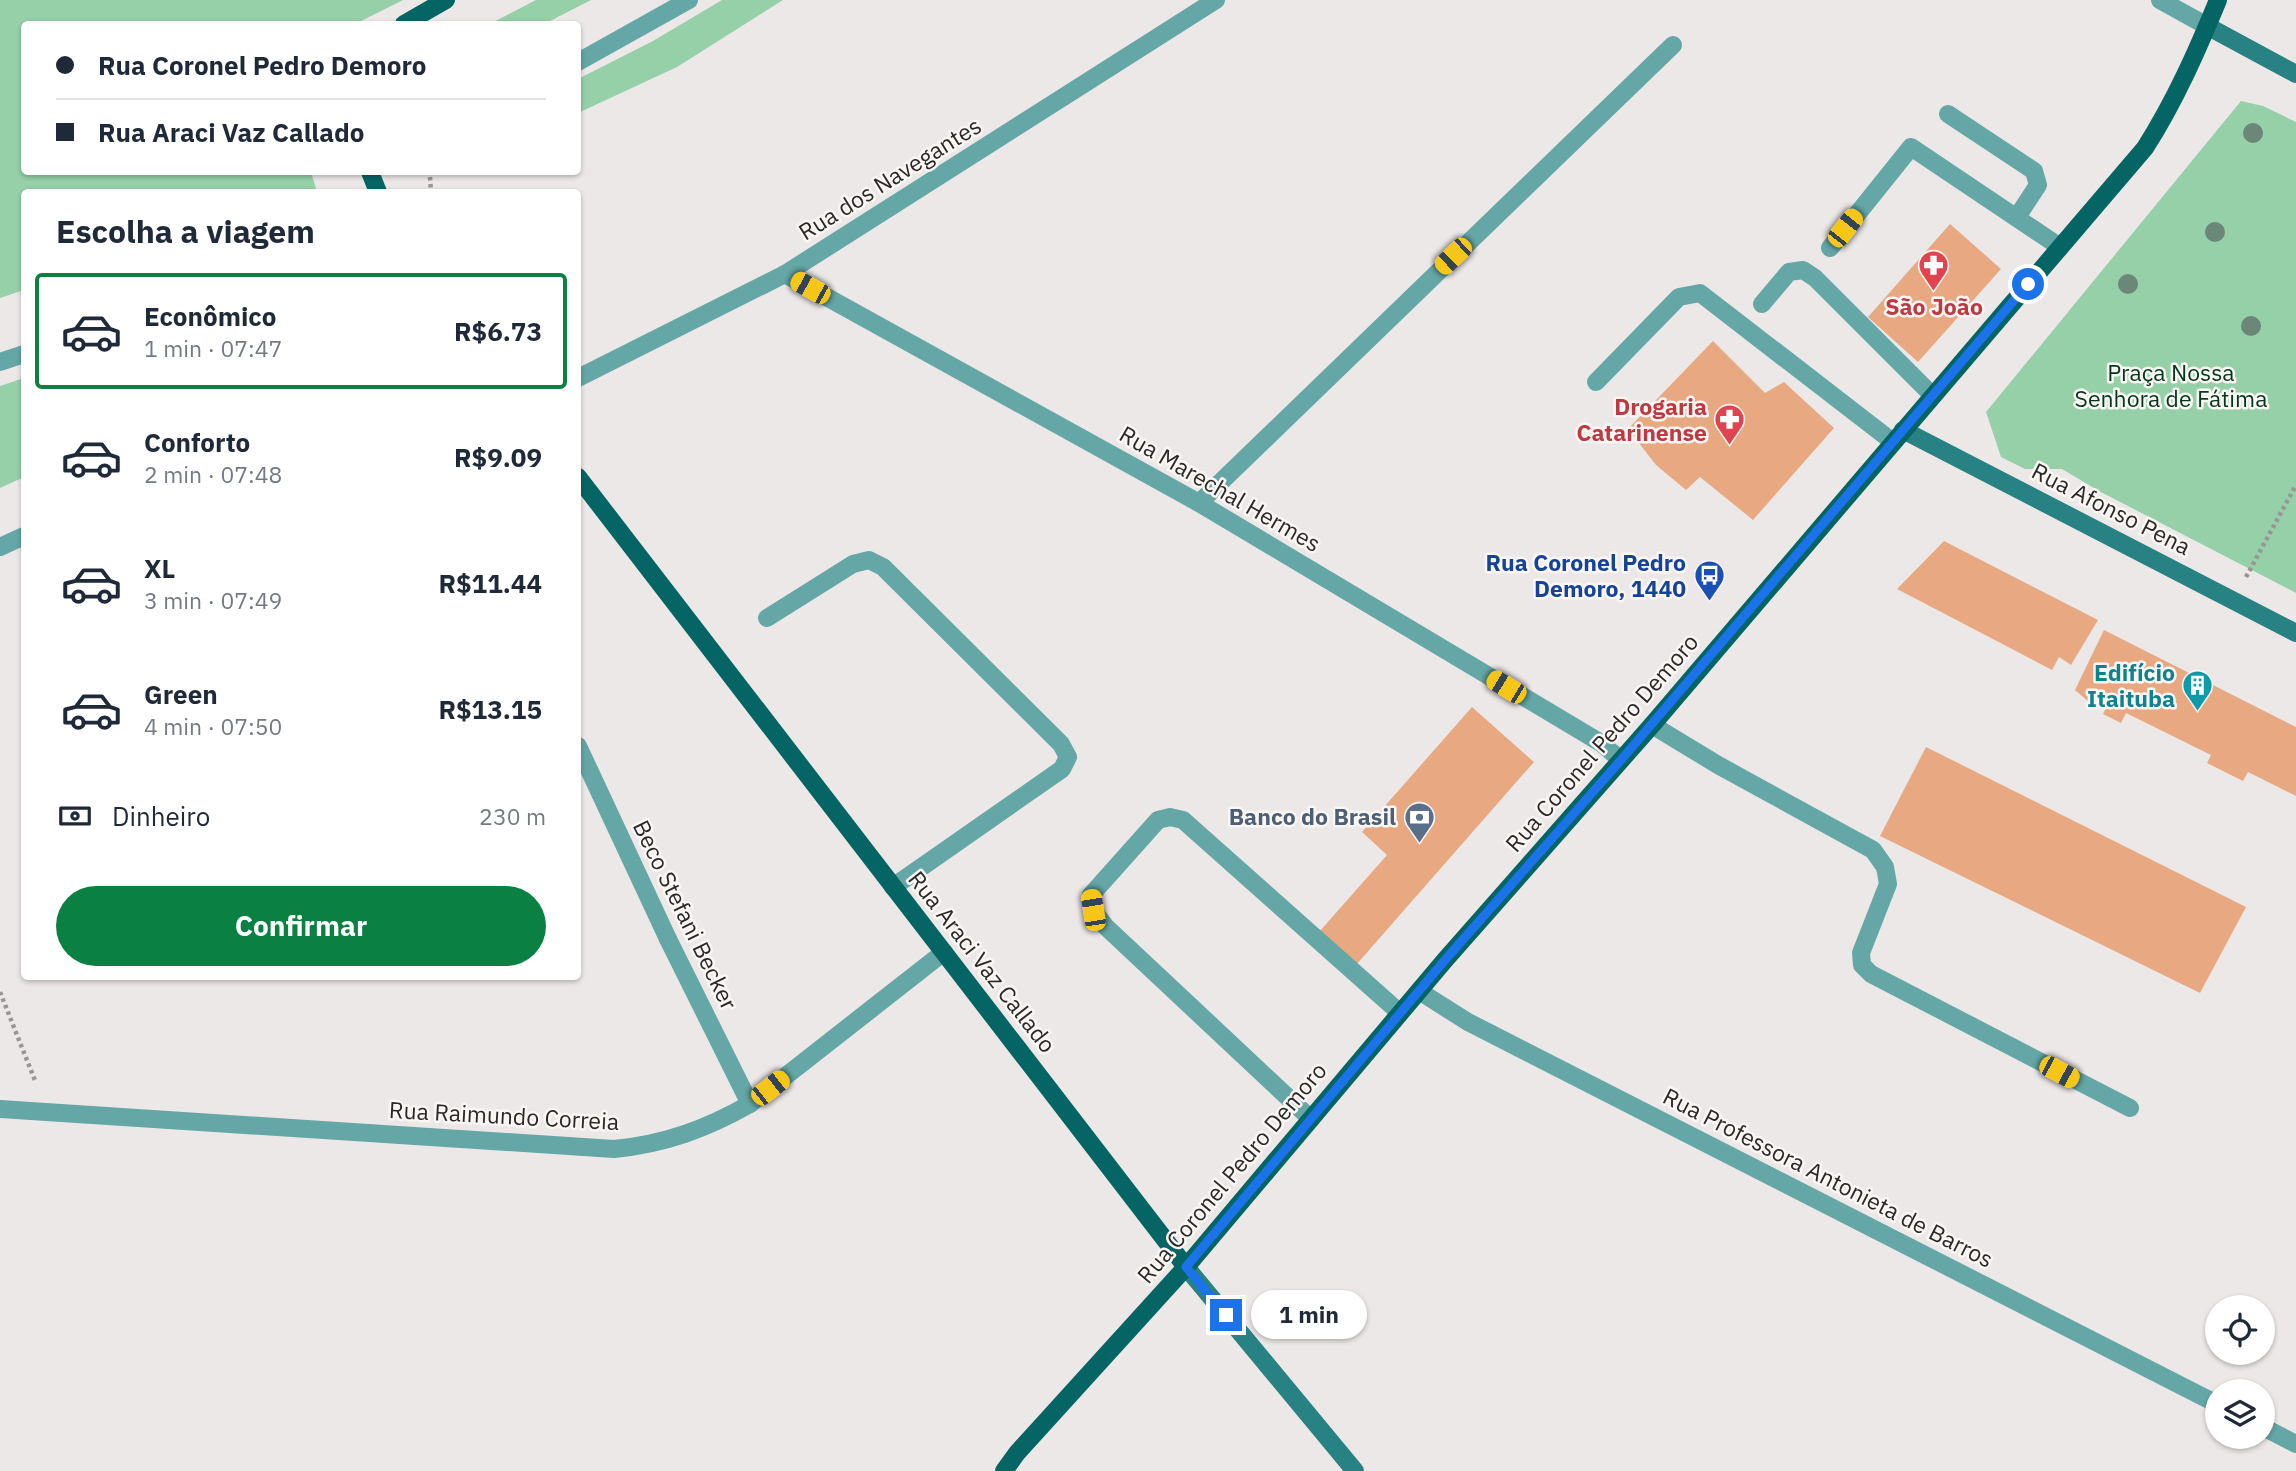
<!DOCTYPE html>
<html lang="pt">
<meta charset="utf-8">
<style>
body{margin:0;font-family:"IBM Plex Sans",sans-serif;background:#f2f2f3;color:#1f2937;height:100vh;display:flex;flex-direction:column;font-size:26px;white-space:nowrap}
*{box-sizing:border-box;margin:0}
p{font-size:23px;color:#747a83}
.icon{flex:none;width:38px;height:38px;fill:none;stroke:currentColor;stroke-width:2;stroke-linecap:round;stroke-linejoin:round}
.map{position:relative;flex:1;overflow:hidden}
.side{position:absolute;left:21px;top:189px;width:560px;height:791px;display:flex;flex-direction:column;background:#fff;border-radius:7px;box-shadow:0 2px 5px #0004}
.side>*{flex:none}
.banner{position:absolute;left:21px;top:21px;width:560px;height:154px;border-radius:7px;box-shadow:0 2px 5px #0004;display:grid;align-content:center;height:154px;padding:0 35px;background:#fff}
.controls{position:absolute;left:2205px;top:1295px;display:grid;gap:14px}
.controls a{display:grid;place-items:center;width:70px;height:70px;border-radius:50%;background:#fff;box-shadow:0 2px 5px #0004;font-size:35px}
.end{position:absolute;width:32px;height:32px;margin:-16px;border:9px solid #1a73e8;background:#fff;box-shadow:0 0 0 4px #fff}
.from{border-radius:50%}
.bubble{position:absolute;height:49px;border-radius:24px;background:#fff;box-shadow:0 2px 5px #0004;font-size:23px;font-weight:800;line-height:49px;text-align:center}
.car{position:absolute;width:21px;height:42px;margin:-21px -10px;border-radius:9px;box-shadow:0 0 5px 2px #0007;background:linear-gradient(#f5c518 24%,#345 0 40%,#f5c518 0 76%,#345 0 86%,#f5c518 0)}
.banner b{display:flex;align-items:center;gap:24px;height:66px;font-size:26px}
.banner b+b{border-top:2px solid #e0e1e3}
.banner i{width:18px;height:18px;background:#1f2937}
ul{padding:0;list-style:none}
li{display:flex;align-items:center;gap:21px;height:116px;margin:0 14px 10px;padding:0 21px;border:4px solid transparent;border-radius:7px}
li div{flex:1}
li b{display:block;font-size:26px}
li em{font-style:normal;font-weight:800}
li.active{border-color:#0b8043}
li>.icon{width:63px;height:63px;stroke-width:1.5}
h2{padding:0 35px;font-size:32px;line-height:84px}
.pay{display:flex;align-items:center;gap:18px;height:77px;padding:0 35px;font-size:26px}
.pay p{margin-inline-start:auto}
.button{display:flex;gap:14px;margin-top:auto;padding:14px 35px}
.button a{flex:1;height:80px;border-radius:42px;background:#0b8043;color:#fff;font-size:28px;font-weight:800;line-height:80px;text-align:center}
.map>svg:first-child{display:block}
.green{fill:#95d0a8}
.building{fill:#e8a982}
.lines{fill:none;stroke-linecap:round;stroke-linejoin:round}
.path{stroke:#989594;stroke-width:4.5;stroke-dasharray:3.5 3.5;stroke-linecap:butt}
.service{stroke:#64a7a6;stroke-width:18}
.minor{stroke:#64a7a6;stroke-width:18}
.tertiary{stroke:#64a7a6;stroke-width:18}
.secondary{stroke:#288182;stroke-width:18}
.primary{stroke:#056565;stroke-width:18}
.tree{fill:#6b8777}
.route{stroke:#1a73e8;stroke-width:9}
.labels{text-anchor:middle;stroke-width:5;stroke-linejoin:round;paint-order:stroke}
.street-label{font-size:23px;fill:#2a2928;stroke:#f9f6f4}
.health-label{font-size:23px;font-weight:bold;fill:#be3a42;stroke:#f9f6f4}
.park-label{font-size:23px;fill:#02371c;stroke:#f9f6f4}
.transit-label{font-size:23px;font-weight:bold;fill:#164399;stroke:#f9f6f4;text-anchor:end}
.culture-label{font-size:23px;font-weight:bold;fill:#0d838f;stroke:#f9f6f4;text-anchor:end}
.service-label{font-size:23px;font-weight:bold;fill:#4e5e75;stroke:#f9f6f4;text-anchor:end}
</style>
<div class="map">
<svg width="2296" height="1471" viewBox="0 0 2296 1471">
<rect width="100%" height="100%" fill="#ece8e7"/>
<g class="green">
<polygon points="0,0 403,0 355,24 24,24 24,172 311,172 317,192 24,192 24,290 0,298"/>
<polygon points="536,0 591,0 544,24 490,24"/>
<polygon points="722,0 783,0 677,67 578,113 578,79 653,41"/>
<polygon points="2241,101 2263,106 2296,122 2296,593 2099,491 2062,469 2025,469 2001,457 1986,412"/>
<polygon points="24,378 24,477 0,488 0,386"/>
</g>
<g class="building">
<polygon points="1950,224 2001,269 1918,362 1868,317"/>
<polygon points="1713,341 1765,393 1784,382 1834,428 1753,520 1700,477 1686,490 1656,465 1628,429"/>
<polygon points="1944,541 2098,620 2071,665 2059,657 2052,670 1897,589"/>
<polygon points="2104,630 2296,727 2296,796 2248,772 2243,781 2207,763 2211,755 2126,713 2121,723 2103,714 2109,702 2090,692 2089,702 2075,690"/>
<polygon points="1472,707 1534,762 1356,965 1319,932 1387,855 1362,832"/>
<polygon points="1926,747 2246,907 2200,993 1880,836"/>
</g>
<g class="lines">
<g class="path">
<polyline points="430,177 431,192"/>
<polyline points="2246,577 2296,485"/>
<polyline points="0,992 36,1083"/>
</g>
<g class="service">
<polyline points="578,62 689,0"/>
<polyline points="1948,114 2034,171 2038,185 2017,217"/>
<polyline points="1830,248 1911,147 2060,247"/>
<polyline points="1762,304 1789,272 1803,270 1815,278 1932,395"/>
<polyline points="1596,382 1679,297 1700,293 1893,442"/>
<polyline points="1199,503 1673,45"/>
<polyline points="767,618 853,564 869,560 883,567 1061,744 1068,757 1062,769 893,887"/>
<polyline points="1652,725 1718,765 1873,850 1885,867 1888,884 1861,953 1862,965 1871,974 2130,1108"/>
<polyline points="578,746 668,939"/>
<polyline points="1311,1119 1105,926 1093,910 1091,895 1158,820 1170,817 1183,820 1400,1013"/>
</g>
<g class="minor">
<polyline points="2160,0 2207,26"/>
<polyline points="785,274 1199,503 1601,743 1621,760"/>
<polyline points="0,362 24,354"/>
<polyline points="578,378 785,274 1216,0"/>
<polyline points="0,547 24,536"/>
<polyline points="668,939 750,1104"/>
<path d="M0 1109 614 1149C665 1144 706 1129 750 1104L944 952"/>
</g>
<g class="tertiary">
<polyline points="1419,991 1468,1022 2217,1404"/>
<polyline points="2263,1427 2296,1444"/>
</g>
<g class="secondary">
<polyline points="2207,26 2296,74"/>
<polyline points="1903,430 2296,633"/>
<polyline points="1186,1267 1355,1471"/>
</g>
<g class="primary">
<polyline points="404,24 446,0"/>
<polyline points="370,172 378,192"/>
<polyline points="578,477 1186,1267"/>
<path d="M1004 1471 1017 1453 1186 1267 1445 960 1652 725 2145 148C2175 101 2197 51 2218 0"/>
</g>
</g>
<g class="tree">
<circle cx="2253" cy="133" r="10"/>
<circle cx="2215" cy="232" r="10"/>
<circle cx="2128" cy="284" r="10"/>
<circle cx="2251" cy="326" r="10"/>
</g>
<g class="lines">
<polyline class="route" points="1226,1315 1186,1267 1445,960 1621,760 2028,284"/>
</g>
<defs>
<symbol id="pharmacy-pin" viewBox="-11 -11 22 30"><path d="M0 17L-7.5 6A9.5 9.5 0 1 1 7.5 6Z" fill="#e0444e" stroke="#f9f6f4"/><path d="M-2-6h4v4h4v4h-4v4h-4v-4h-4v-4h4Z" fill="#fff"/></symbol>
<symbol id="bus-pin" viewBox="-11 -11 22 30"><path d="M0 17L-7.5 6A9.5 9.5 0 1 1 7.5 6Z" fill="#1a4fb4" stroke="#f9f6f4"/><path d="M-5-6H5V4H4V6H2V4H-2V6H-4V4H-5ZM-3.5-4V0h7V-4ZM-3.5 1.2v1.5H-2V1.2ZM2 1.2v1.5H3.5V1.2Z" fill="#fff"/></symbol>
<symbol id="building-pin" viewBox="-11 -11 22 30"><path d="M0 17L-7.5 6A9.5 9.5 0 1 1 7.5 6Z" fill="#0f9aa8" stroke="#f9f6f4"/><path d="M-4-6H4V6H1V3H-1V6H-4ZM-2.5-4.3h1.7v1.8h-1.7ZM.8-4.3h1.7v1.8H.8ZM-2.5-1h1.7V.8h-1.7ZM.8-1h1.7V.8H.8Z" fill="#fff"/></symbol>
<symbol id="bank-pin" viewBox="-11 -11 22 30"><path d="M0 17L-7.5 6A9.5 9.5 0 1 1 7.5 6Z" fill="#5c6f8a" stroke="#f9f6f4"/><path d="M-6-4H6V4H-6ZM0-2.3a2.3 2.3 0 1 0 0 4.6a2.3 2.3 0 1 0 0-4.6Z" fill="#fff"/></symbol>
</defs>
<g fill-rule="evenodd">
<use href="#pharmacy-pin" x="1916" y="248" width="35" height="47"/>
<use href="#pharmacy-pin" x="1712" y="402" width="35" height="47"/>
<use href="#bus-pin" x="1692" y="558" width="35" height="47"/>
<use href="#building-pin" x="2180" y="668" width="35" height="47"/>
<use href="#bank-pin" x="1402" y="800" width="35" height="47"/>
</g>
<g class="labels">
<g class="street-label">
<text transform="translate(890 179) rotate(-32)" y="8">Rua dos Navegantes</text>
<text transform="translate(1220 489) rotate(30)" y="8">Rua Marechal Hermes</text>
<text transform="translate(2111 509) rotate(27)" y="8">Rua Afonso Pena</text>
<text transform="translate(1602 743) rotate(-49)" y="8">Rua Coronel Pedro Demoro</text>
<text transform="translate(685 915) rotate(64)" y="8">Beco Stefani Becker</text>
<text transform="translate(982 962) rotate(52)" y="8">Rua Araci Vaz Callado</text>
<text transform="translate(504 1116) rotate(3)" y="8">Rua Raimundo Correia</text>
<text transform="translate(1232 1173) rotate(-50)" y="8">Rua Coronel Pedro Demoro</text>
<text transform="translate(1828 1178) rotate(27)" y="8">Rua Professora Antonieta de Barros</text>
</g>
<g class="health-label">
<text x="1934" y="315">São João</text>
<text x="1707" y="415" text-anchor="end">Drogaria<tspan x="1707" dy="26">Catarinense</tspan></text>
</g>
<g class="park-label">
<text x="2171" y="381">Praça Nossa<tspan x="2171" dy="26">Senhora de Fátima</tspan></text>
</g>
<g class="transit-label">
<text x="1686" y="571">Rua Coronel Pedro<tspan x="1686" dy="26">Demoro, 1440</tspan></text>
</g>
<g class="culture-label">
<text x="2175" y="681">Edifício<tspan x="2175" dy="26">Itaituba</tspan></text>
</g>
<g class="service-label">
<text x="1396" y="825">Banco do Brasil</text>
</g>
</g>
</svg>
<div class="controls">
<a><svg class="icon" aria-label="locate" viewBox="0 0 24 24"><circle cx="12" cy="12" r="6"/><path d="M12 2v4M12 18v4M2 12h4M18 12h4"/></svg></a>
<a><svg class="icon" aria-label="layers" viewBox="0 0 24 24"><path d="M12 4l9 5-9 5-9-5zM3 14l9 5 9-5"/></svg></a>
</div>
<i class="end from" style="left:2028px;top:284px"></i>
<i class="end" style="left:1226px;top:1315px"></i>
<div class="bubble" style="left:1251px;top:1290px;width:116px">1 min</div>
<i class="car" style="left:1845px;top:228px;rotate:38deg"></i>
<i class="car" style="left:1453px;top:256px;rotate:226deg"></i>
<i class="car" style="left:810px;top:288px;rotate:299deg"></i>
<i class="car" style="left:1506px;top:687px;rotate:301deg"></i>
<i class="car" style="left:1093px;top:910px;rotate:351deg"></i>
<i class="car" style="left:2059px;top:1072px;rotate:118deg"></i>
<i class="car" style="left:770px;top:1088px;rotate:52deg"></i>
<div class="banner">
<b><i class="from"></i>Rua Coronel Pedro Demoro</b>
<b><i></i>Rua Araci Vaz Callado</b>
</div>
<section class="side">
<h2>Escolha a viagem</h2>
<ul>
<li class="active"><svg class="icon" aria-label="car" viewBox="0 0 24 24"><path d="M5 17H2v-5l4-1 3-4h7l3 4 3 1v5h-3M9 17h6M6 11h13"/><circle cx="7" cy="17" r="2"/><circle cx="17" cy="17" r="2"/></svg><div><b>Econômico</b><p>1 min · 07:47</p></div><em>R$6.73</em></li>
<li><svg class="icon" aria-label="car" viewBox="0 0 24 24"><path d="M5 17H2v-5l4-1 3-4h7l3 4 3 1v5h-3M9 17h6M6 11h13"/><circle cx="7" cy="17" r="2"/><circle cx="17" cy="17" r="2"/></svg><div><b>Conforto</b><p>2 min · 07:48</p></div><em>R$9.09</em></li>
<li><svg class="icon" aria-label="car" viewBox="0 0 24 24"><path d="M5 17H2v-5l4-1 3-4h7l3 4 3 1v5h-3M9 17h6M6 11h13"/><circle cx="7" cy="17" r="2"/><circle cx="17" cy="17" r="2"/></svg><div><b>XL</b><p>3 min · 07:49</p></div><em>R$11.44</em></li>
<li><svg class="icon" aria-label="car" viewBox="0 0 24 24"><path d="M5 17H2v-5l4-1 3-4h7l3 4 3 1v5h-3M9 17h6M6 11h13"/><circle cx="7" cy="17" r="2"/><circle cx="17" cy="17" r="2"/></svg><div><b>Green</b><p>4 min · 07:50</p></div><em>R$13.15</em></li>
</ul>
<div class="pay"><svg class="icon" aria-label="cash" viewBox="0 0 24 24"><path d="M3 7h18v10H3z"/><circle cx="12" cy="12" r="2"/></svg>Dinheiro<p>230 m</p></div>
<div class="button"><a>Confirmar</a></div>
</section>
</div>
